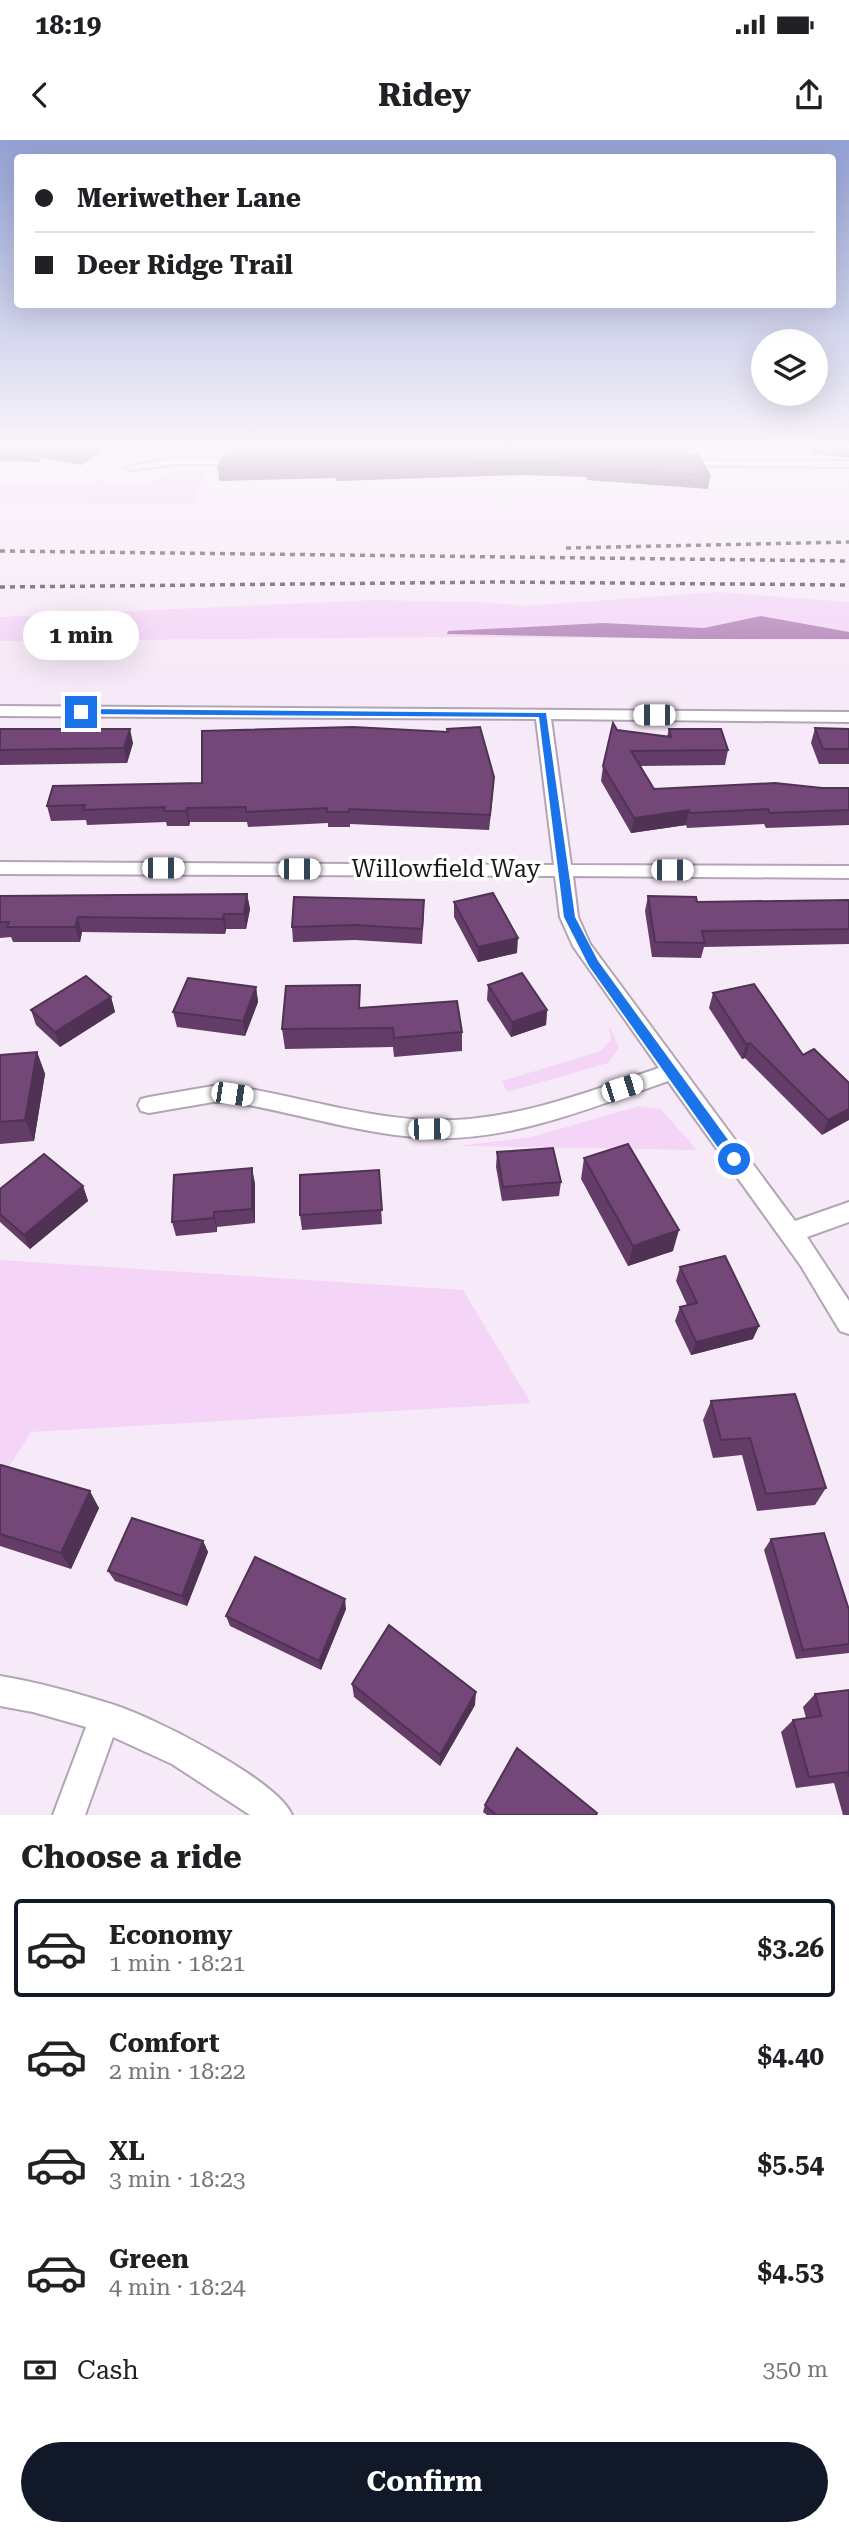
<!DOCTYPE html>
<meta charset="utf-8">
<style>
body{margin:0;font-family:"Roboto Serif",serif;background:#f6f6f6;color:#202124;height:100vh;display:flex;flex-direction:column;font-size:26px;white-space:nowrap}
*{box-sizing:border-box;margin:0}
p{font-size:23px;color:#757577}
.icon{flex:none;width:38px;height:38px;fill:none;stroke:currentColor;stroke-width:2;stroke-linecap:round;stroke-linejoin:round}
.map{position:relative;height:1675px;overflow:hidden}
.side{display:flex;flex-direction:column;background:#fff;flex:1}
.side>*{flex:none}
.top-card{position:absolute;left:14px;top:14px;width:822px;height:154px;border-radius:7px;box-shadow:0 7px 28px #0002;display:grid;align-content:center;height:154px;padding:0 21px;background:#fff}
.buttons{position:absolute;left:751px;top:189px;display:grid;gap:14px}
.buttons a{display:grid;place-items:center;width:77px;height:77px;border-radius:50%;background:#fff;box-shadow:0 7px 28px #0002;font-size:35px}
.end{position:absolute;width:32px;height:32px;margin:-16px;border:9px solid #1a73e8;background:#fff;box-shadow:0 0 0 4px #fff}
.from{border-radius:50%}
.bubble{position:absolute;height:49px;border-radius:24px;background:#fff;box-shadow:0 7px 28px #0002;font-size:23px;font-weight:700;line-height:49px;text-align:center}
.car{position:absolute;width:21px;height:42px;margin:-21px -10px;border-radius:9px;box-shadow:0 0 5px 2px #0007;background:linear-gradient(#fff 24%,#345 0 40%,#fff 0 76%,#345 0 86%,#fff 0)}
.top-card b{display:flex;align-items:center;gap:24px;height:66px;font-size:26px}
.top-card b+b{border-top:2px solid #e0e0e0}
.top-card i{width:18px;height:18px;background:#202124}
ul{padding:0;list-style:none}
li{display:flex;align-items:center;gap:21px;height:98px;margin:0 14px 10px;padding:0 7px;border:4px solid transparent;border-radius:7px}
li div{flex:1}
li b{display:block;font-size:26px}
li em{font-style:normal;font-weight:700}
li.on{border-color:#111827}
li>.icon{width:63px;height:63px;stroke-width:1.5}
h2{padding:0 21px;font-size:32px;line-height:84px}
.pay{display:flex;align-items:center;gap:18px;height:77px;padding:0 21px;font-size:26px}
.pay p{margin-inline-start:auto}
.button{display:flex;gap:14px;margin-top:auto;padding:14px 21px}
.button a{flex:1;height:80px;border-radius:42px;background:#111827;color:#fff;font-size:28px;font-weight:700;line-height:80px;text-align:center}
.status{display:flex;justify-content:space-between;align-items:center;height:49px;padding:0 35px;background:#fff;direction:ltr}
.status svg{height:19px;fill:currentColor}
header{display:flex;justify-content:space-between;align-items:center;height:91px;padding:0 21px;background:#fff;font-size:32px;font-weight:700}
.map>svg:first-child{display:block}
.green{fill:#f4d5f7}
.water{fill:#b181b6}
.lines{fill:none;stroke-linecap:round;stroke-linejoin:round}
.minor-casing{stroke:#b2a6b4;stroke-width:4}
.minor{fill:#fff;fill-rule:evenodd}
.rail{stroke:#383339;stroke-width:3.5;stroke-dasharray:5 5;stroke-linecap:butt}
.wall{fill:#633d67}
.shaded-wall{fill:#503254}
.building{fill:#734778;stroke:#503254;stroke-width:2}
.route{fill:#1a73e8}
.labels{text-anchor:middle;stroke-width:7;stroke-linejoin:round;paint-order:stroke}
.street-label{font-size:24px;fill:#1a161b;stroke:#fff}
</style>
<div class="status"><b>18:19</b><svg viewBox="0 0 49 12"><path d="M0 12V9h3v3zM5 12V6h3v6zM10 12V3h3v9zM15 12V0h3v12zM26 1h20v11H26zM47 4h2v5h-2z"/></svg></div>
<header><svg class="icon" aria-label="back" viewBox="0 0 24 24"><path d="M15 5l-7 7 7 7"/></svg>Ridey<svg class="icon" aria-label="share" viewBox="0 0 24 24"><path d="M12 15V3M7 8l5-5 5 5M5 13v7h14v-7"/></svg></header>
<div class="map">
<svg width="849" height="1675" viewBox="0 0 849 1675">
<rect width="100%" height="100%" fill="#f7eaf8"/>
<g class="green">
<polygon points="208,328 193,365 0,363 0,343 85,344 102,340 118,345 137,345 155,341 178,329"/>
<polygon points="717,452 849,462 849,500 453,497 0,501 0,477 374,460 478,462 524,466"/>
<polygon points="609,885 619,908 608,923 507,952 502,941 601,911 611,900"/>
<polygon points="639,966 661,969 697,1010 458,1006 532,997"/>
<polygon points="0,1120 463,1150 531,1263 31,1292 0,1341"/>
</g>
<polygon class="water" points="761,476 849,492 849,499 696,499 447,494 448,491 603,483 704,488"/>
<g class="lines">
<defs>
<g id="minor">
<polygon points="177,318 246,318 252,321 246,324 177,324 131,330 125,327"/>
<polygon points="675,320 849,321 849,327 679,325 673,322"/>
<path d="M0 566 849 572V582L551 579 571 725 849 726V738L573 736 578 777 590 804 795 1081 849 1062V1082L807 1097 849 1161V1194L840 1191 801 1126 668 941C590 968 510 1002 426 998 360 994 297 973 232 962H213L149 973 141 971 138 965 141 959 149 957 213 946H232C297 956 361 977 426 980 507 984 584 953 659 928L573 806 560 777 555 736 0 734V722L554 725 536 579 0 576Z"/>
<path d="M0 1536C37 1542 73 1552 108 1563 148 1574 277 1639 292 1675H250L172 1624 113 1597 85 1675H53L86 1587 33 1572 0 1566Z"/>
</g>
</defs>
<use href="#minor" class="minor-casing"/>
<use href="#minor" class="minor"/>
<g class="rail">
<polyline points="566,408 849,402"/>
<polyline points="0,411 849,421"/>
<polyline points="0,447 500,442 849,445"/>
</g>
</g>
<g class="wall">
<polygon points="0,305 131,305 109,307 81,325 42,318 39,322 0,321"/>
<polygon points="164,305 691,305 689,315 710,336 708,349 587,340 587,337 521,335 337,341 336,338 219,341 218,328 230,314 229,306"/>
<polygon points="812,305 849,305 849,318 811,313"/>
<polygon points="815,588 849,589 849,624 819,624 811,603"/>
<polygon points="0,589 133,603 127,623 0,625"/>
<polygon points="447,589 493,652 489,690 350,684 350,687 328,687 328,683 248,687 247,682 190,682 189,686 167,686 166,682 87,685 86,680 51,681 47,666 202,643 447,592"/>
<polygon points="669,589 728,610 725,625 640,626 654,649 849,648 849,685 766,688 764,684 687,688 686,685 631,693 601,641 603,626 617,590 667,597"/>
<polygon points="247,754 250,769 246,789 226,789 225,794 82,792 80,802 13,802 11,797 0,798 0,756"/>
<polygon points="648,756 697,762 849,760 849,804 704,807 701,818 652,817 645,771"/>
<polygon points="454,762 517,813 478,822 454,777"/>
<polygon points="424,775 422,804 355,800 293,802 292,787"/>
<polygon points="488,845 547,870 546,885 511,897 487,860"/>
<polygon points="256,847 258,862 245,896 177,887 173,872"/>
<polygon points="713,853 803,915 849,943 822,995 745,918 742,919 709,868"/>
<polygon points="111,857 115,872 60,907 36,885 31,870"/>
<polygon points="361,868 462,892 462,911 394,917 393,907 285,909 282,889"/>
<polygon points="37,912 45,934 34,1001 0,1004 0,915"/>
<polygon points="497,1012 561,1042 559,1056 502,1061 496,1027"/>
<polygon points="584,1018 673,1111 628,1126 581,1039"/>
<polygon points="379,1030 382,1084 302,1090 300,1075"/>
<polygon points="255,1043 255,1083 217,1087 217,1092 176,1096 172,1082"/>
<polygon points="83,1046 88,1061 30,1109 0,1082 0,1049"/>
<polygon points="680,1127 753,1199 691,1215 675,1181 680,1167 687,1165 676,1141"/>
<polygon points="711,1261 826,1348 815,1365 757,1371 742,1315 713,1318 703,1280"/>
<polygon points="0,1327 99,1368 71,1429 0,1406"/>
<polygon points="771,1399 849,1470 849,1513 796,1519 764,1410"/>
<polygon points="203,1401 208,1412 187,1466 115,1441 108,1431"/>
<polygon points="346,1469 321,1530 230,1486 226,1476"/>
<polygon points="352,1544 475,1565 440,1626 354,1557"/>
<polygon points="849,1550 849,1675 843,1675 834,1643 796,1648 781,1592 793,1580 806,1578 803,1567 815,1554"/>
<polygon points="485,1665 596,1675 487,1675 483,1672"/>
</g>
<g class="shaded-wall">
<polygon points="92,305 131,305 109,307 81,325 79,313"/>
<polygon points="39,306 42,318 39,322 36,310"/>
<polygon points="130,589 133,603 127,623 124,608"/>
<polygon points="494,637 493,652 489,690 490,675"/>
<polygon points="187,668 190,682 189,686 186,671"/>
<polygon points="689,670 686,685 631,693 634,678"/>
<polygon points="247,754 250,769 246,789 244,774"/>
<polygon points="224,774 226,789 225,794 223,779"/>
<polygon points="78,777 82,792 80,802 75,787"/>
<polygon points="518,798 517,813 478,822 478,807"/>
<polygon points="256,847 258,862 245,896 243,881"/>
<polygon points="111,857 115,872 60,907 55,892"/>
<polygon points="547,870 546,885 511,897 512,882"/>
<polygon points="750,903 745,918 742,919 746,904"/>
<polygon points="37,912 45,934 34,1001 25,980"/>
<polygon points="849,969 849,980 822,995 828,980"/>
<polygon points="252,1028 255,1043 255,1083 252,1069"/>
<polygon points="83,1046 88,1061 30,1109 24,1095"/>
<polygon points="214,1072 217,1087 217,1092 214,1078"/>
<polygon points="679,1090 673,1111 628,1126 633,1106"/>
<polygon points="759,1186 753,1199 691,1215 696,1202"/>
<polygon points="90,1351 99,1368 71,1429 61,1413"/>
<polygon points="203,1401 208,1412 187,1466 182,1456"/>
<polygon points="345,1459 346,1469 321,1530 319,1521"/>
<polygon points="476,1552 475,1565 440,1626 440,1615"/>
</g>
<g class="building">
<polygon points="0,305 92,305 79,313 39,306 36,310 0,309"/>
<polygon points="505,306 698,315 710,336 588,327 589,325 522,322 336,328 336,326 218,328 224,314"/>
<polygon points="613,583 617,590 671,597 669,589 721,589 728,610 631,611 654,649 775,643 822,648 849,648 849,670 770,673 768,669 690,673 689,670 634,678 603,626"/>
<polygon points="353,587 448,592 447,589 480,587 494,637 490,675 349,669 349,672 327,672 327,668 246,672 246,667 187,668 186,671 164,671 165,667 83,670 85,665 47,666 53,646 202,643 202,591"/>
<polygon points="815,588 849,589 849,609 823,609"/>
<polygon points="0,589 130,589 124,608 0,610"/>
<polygon points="493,753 518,798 478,807 454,762"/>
<polygon points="247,754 244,774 224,774 223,779 78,777 75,787 7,787 9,782 0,782 0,756"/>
<polygon points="648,756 696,757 697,762 849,760 849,789 702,791 705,803 655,802"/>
<polygon points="294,757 424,760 422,789 354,785 292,787"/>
<polygon points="522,833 547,870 512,882 488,845"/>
<polygon points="86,836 111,857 55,892 31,870"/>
<polygon points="188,838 256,847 243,881 173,872"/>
<polygon points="754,844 803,915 814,909 849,943 849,969 828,980 750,903 746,904 713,853"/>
<polygon points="360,845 359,868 457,861 462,892 394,898 393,888 282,889 286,846"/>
<polygon points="37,912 25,980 0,982 0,915"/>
<polygon points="628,1004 679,1090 633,1106 584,1018"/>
<polygon points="553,1008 561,1042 503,1047 497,1012"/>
<polygon points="44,1014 83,1046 24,1095 0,1074 0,1049"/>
<polygon points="252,1028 252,1069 214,1072 214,1078 172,1082 174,1035"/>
<polygon points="379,1030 382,1070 300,1075 300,1035"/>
<polygon points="725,1116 759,1186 696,1202 680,1167 697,1163 680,1127"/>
<polygon points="795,1254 826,1348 766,1354 750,1298 721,1300 711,1261"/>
<polygon points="1,1325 90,1351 61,1413 0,1394 0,1327"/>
<polygon points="132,1378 203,1401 182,1456 108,1431"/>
<polygon points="824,1393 849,1470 849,1504 803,1510 771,1399"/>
<polygon points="255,1417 345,1459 319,1521 226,1476"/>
<polygon points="389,1485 476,1552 440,1615 352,1544"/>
<polygon points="849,1550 849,1637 848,1632 809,1637 793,1580 821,1576 815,1554"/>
<polygon points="517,1608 597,1673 596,1675 496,1675 485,1665"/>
</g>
<linearGradient id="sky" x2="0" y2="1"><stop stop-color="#92a0d4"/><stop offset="0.57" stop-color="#fbf6fc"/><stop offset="1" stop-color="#fbf6fc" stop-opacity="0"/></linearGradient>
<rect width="849" height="539" fill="url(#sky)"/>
<polygon class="route" points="81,569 546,573 575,777 598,821 739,1015 739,1023 729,1023 589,826 564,777 539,577 78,574"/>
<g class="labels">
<g class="street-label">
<text x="446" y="737">Willowfield Way</text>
</g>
</g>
</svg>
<div class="buttons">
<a><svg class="icon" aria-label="layers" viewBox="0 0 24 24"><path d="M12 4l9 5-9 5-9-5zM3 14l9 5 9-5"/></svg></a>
</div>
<i class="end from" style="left:734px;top:1019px"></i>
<i class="end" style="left:81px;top:572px"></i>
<div class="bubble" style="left:23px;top:471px;width:116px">1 min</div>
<i class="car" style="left:654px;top:575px;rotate:270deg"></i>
<i class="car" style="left:163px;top:728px;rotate:90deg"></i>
<i class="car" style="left:299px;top:729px;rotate:90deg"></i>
<i class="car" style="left:672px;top:730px;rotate:90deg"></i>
<i class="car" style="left:622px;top:948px;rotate:72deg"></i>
<i class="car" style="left:232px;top:954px;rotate:98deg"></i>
<i class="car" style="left:429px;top:989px;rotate:89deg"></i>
<div class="top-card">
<b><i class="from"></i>Meriwether Lane</b>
<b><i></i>Deer Ridge Trail</b>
</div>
</div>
<section class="side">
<h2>Choose a ride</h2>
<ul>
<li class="on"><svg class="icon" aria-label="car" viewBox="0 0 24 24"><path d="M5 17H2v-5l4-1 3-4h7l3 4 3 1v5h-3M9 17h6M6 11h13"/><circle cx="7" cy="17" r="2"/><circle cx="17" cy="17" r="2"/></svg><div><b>Economy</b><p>1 min · 18:21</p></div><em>$3.26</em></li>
<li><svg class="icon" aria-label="car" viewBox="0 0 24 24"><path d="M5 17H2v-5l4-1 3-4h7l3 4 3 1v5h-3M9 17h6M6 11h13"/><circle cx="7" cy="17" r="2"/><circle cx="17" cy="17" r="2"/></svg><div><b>Comfort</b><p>2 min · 18:22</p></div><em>$4.40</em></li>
<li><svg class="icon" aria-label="car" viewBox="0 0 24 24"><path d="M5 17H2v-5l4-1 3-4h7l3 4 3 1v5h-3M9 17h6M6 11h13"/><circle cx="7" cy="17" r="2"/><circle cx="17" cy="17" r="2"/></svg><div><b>XL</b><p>3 min · 18:23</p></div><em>$5.54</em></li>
<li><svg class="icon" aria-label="car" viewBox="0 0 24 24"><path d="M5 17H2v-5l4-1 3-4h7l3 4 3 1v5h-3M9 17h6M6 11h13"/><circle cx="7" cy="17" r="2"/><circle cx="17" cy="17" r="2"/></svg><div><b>Green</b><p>4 min · 18:24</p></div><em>$4.53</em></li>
</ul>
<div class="pay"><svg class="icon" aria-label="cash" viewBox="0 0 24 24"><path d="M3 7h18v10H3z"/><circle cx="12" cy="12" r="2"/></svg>Cash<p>350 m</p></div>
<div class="button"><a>Confirm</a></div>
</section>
